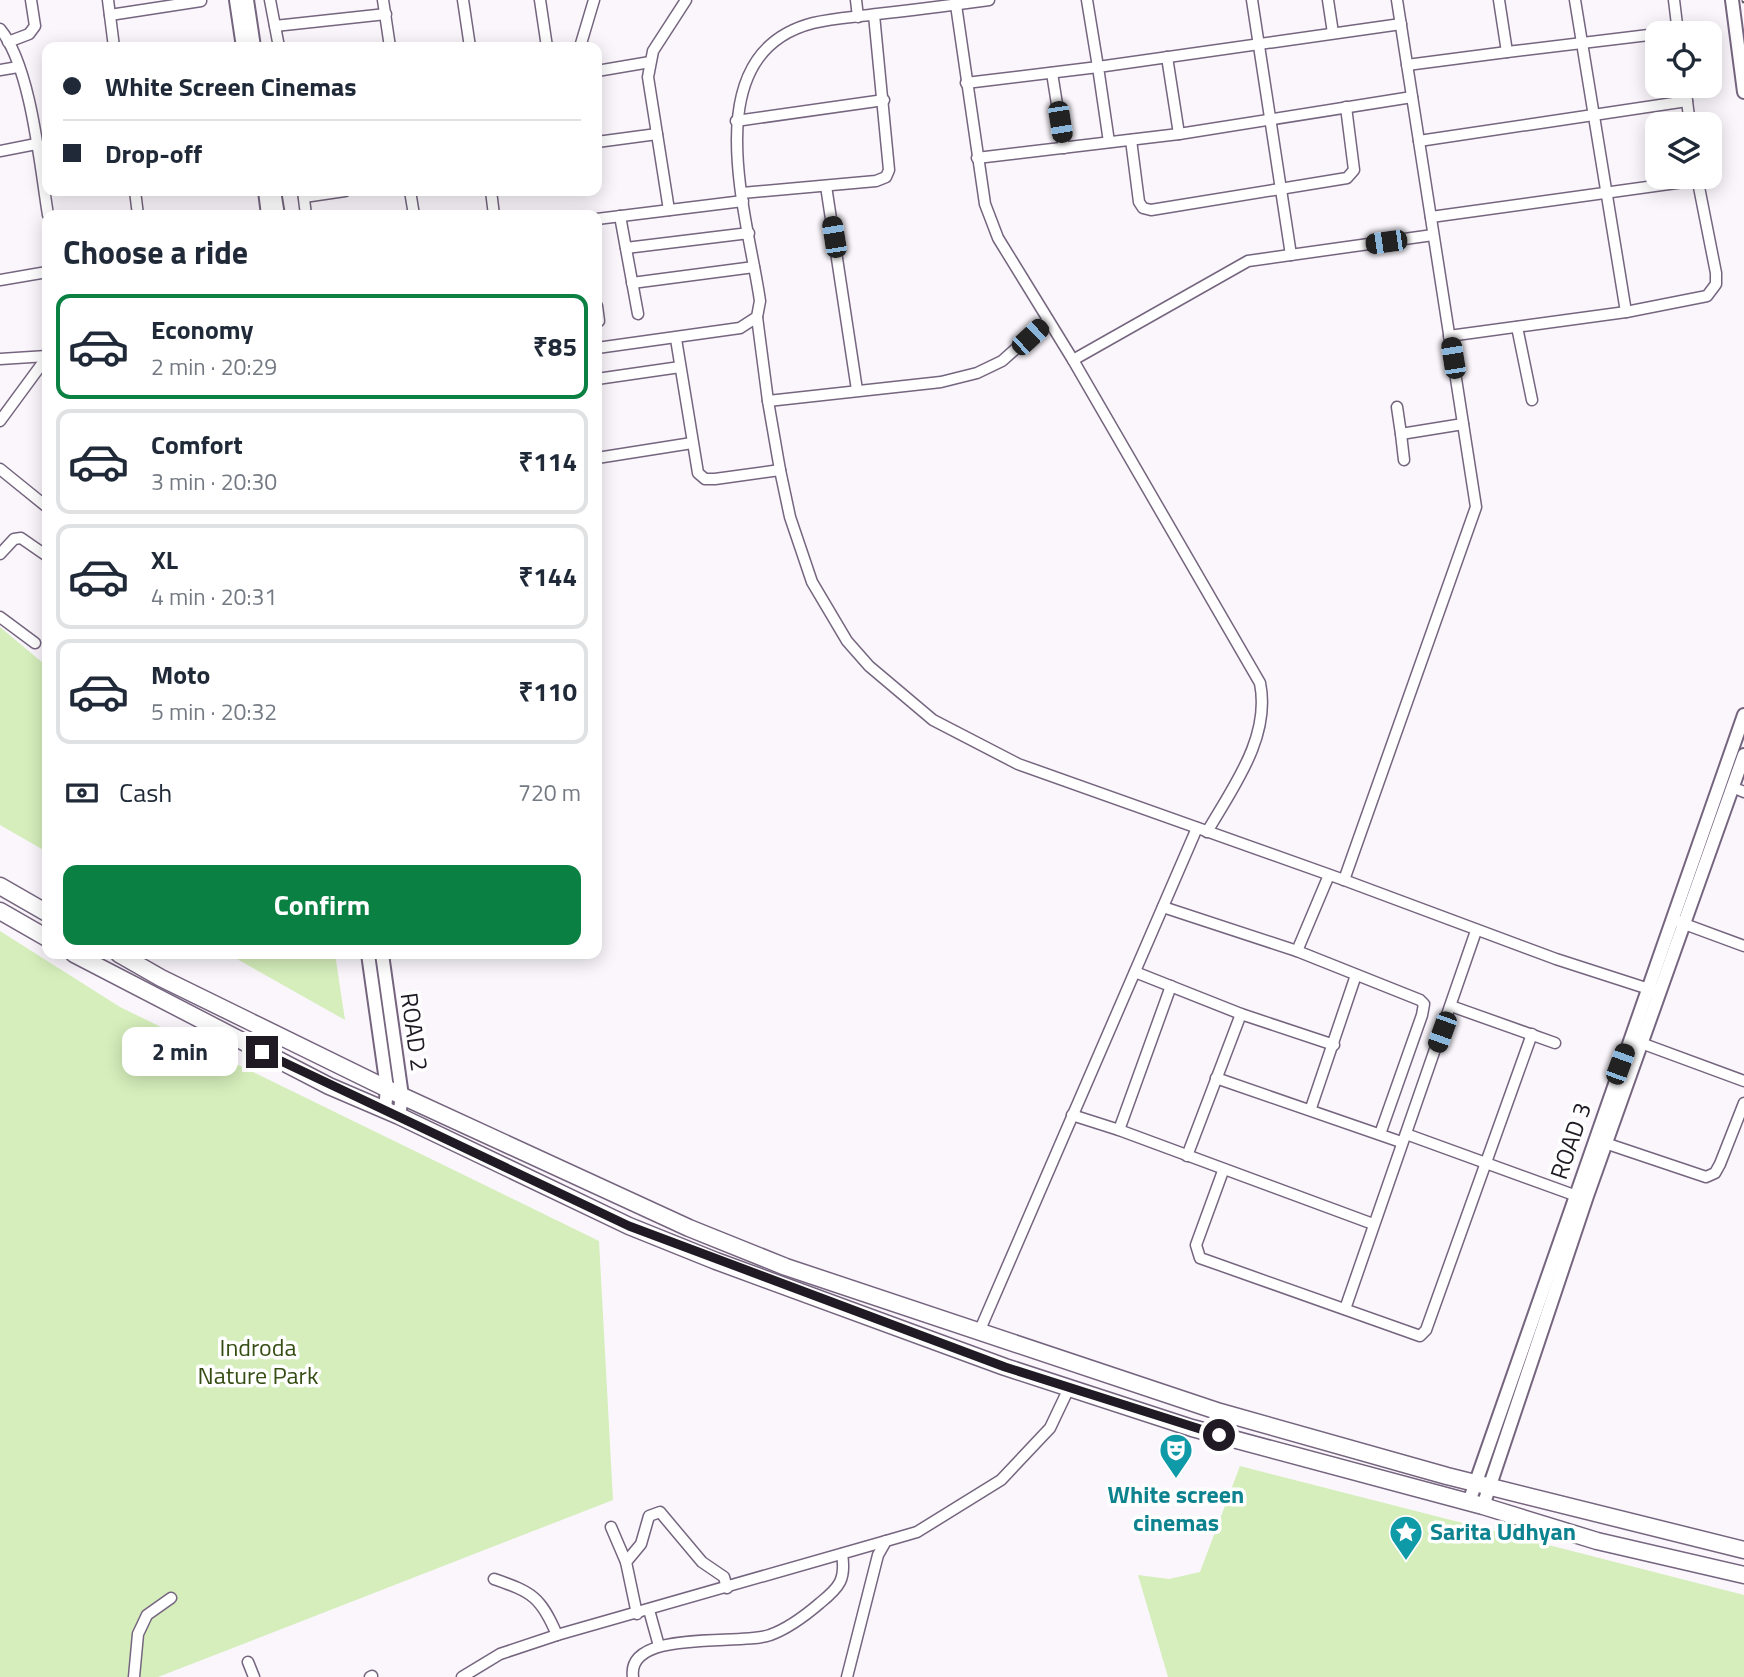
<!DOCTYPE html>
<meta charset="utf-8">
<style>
body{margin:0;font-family:"Titillium Web",sans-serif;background:#f2f2f3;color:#1f2937;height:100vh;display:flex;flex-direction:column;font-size:26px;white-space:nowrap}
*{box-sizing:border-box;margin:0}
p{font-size:23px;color:#747a83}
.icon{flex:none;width:38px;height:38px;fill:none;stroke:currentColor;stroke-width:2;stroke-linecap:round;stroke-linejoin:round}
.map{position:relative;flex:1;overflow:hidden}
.details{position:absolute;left:42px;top:210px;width:560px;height:749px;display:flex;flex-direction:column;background:#fff;border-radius:14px;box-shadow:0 4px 18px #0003}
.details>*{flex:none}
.hud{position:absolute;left:42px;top:42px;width:560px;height:154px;border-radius:14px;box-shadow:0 4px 18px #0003;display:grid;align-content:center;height:154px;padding:0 21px;background:#fff}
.controls{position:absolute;left:1645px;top:21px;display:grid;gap:14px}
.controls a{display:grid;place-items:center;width:77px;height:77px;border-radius:14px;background:#fff;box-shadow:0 4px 18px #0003;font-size:35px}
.end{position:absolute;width:32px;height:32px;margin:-16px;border:9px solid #201a24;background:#fff;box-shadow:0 0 0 4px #fff}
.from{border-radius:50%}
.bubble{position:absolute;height:49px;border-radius:14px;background:#fff;box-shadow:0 4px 18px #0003;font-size:23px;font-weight:700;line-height:49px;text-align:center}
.car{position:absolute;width:21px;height:42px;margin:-21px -10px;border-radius:9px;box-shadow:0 0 5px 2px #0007;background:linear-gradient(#222 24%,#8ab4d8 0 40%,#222 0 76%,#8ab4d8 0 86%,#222 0)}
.hud b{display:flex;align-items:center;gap:24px;height:66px;font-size:26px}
.hud b+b{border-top:2px solid #e0e1e3}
.hud i{width:18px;height:18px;background:#1f2937}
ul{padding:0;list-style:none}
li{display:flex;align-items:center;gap:21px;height:105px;margin:0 14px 10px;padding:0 7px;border:4px solid #e0e1e3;border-radius:14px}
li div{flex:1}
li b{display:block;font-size:26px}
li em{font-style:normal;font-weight:700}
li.selected{border-color:#0b8043}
li>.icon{width:63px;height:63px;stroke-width:1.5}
h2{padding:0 21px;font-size:32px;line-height:84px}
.pay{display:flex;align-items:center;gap:18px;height:77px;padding:0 21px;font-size:26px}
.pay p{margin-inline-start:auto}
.button{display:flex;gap:14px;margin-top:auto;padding:14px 21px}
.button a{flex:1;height:80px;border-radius:14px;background:#0b8043;color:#fff;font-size:28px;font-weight:700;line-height:80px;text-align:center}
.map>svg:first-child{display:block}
.green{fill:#d5eebb}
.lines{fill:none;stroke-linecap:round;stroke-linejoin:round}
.minor-casing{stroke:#75657f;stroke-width:13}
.tertiary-casing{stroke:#75657f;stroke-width:16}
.trunk-casing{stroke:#75657f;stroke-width:19}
.minor{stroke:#fff;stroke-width:10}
.tertiary{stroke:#fff;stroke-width:12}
.trunk{stroke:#fff;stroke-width:16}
.rail-casing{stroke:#67626b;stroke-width:5}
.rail{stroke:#fff;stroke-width:2.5;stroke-dasharray:8;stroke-linecap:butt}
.route{stroke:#201a24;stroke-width:9}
.labels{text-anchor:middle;stroke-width:7;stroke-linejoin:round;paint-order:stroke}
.street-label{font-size:24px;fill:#201a24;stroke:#fff}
.park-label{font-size:24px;fill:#354d13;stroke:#fff}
.culture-label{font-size:24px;font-weight:bold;fill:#0d838f;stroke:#fff}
</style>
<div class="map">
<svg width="1744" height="1677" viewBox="0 0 1744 1677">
<rect width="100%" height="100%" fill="#faf6fc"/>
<g class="green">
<polygon points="0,627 43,663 47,660 47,852 0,825"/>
<polygon points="0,931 120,1007 599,1241 613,1500 158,1677 0,1677"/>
<polygon points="228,954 335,954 345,1020"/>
<polygon points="1240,1466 1744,1595 1744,1677 1168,1677 1138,1575 1169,1579 1200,1572"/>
</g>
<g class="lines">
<defs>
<g id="minor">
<polyline points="108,0 114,47"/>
<polyline points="270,0 279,47"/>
<polyline points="383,0 390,47"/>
<polyline points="463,0 470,47"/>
<polyline points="540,0 547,47"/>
<polyline points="856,0 858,17"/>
<polyline points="1252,0 1291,255"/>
<polyline points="1328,0 1333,33"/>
<polyline points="1499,0 1507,52 1657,34"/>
<polyline points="1575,0 1626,312"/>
<polyline points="1674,0 1678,33"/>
<path d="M956 5 985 204 998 238 1073 360 1260 683C1271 737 1233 787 1207 832"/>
<polyline points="110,15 201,1"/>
<polyline points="275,26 386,14"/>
<path d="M0 29C31 66 40 166 48 215"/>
<polyline points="1661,33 1678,31"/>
<polyline points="8,42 29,34 35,26 31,0"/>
<polyline points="580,47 594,0"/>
<polyline points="1167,57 1179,134 1412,97"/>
<polyline points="1407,65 1507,52"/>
<polyline points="0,70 18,67"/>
<polyline points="597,71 650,62"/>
<polyline points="1052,73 1064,148"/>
<polyline points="966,83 1098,67 1087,0"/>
<polyline points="1685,86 1690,124"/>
<polyline points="736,121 884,100"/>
<polyline points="1131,140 1139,202 1143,208 1151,210 1347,178 1354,170 1346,107"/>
<polyline points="1419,141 1687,101"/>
<polyline points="597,142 657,134"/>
<polyline points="1109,142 1098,67 1401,24"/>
<polyline points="0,151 36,144"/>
<polyline points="977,158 1179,134"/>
<polyline points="826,186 857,390"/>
<polyline points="135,191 138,215"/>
<polyline points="303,191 306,215"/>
<polyline points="410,191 414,215"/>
<polyline points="491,191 494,215"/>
<polyline points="742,193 876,181 886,177 889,170 874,15"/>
<polyline points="304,197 345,191"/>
<polyline points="669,210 648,77 653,51 686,0"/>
<polyline points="620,216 638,314"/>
<polyline points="1431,217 1698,180"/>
<polyline points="597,219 743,201"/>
<polyline points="626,248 749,233"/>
<polyline points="0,280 47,272"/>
<polyline points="632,283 754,267"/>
<polyline points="597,306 599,321"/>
<polyline points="757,317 768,401 780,470 790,517 812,582 847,641 869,666 933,720 1018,764 1344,880 1556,959 1655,991"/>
<polyline points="1517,327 1532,400"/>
<polyline points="1449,336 1626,312 1707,296 1716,284 1716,273 1697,177"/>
<polyline points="676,339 698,473 705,479 715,479 780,470"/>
<path d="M597 348 740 328 757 317 760 301C748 216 693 54 813 23 834 18 856 17 877 14 914 10 952 5 989 0"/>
<polyline points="0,359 47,356"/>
<polyline points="1073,360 1248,261 1433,235"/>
<polyline points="597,379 680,367"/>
<polyline points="768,401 941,382 977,373 1002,361 1048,320"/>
<polyline points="1397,407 1401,434 1463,424"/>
<polyline points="0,421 47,357"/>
<polyline points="1401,434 1404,460"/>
<polyline points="597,458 692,443"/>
<polyline points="0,469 47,507"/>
<polyline points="0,554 14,539 21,538 47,556"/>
<polyline points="0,617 35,643"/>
<polyline points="1732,787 1744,792"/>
<polyline points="1344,880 1476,507 1397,0"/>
<polyline points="1163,907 1297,951 1420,1000 1424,1004 1422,1015 1380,1134"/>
<polyline points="1679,922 1744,946"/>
<polyline points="1297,951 1329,875"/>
<polyline points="1135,972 1241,1014 1334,1045"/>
<polyline points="1451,1006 1555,1043"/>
<polyline points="1641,1043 1744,1081"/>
<polyline points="1216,1078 1401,1142"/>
<polyline points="1311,1108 1356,975"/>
<polyline points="1072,1115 1119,1130 1373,1224"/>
<polyline points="1119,1130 1171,986"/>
<polyline points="1406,1134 1574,1195"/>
<polyline points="1602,1142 1706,1177 1715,1173 1720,1164 1744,1103"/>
<polyline points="1187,1156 1241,1014"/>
<polyline points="1223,1171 1196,1245 1200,1258 1420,1336 1426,1330 1532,1034"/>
<polyline points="1345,1309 1476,931"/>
<polyline points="979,1332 1197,828"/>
<polyline points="611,1527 626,1562 637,1614"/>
<polyline points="626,1562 641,1544 649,1516 660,1512 702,1562 724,1577 727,1588"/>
<path d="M494 1579C532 1592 541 1597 557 1635"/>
<polyline points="649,1610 659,1646"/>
<polyline points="248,1662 254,1677"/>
<polyline points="134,1677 138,1634 147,1615 171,1598"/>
<polyline points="370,1677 372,1676"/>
<polyline points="462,1677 500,1654 557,1635 886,1541"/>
<path d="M633 1677C626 1628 741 1646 770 1635 787 1629 806 1615 820 1603 840 1587 846 1579 842 1554"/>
<polyline points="847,1677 878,1555 886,1541 917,1532 1001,1480 1050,1428 1069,1388"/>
</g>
<g id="tertiary">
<polyline points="236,0 243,47"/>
<polyline points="247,0 254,47"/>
<polyline points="1732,0 1744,92"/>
<polyline points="265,191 268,215"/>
<polyline points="274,191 278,215"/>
<polyline points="368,954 387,1088 385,1110"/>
<polyline points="382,954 402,1096 399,1116"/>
<polyline points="1469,1502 1744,715"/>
<polyline points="1483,1506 1587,1196 1744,755"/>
</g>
<g id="trunk">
<polyline points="0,886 47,913"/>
<polyline points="0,911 47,938"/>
<polyline points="74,954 329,1086 399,1116 629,1226 716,1261 1005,1367 1192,1428 1483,1506 1597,1541 1744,1575"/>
<polyline points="119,954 161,978 402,1096 689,1228 786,1267 1220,1412 1447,1476 1744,1550"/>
</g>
</defs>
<use href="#minor" class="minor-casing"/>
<use href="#tertiary" class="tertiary-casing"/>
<use href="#trunk" class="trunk-casing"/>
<use href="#minor" class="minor"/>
<use href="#tertiary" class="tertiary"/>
<use href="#trunk" class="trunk"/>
<defs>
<polyline id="rail" points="1744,0 1744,1"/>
</defs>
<use href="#rail" class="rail-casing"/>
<use href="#rail" class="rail"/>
</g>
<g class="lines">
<polyline class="route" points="262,1052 629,1226 1005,1367 1219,1435"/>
</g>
<defs>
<symbol id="theatre-pin" viewBox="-11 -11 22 30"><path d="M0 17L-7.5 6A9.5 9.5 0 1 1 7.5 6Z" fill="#0f9aa8" stroke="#fff"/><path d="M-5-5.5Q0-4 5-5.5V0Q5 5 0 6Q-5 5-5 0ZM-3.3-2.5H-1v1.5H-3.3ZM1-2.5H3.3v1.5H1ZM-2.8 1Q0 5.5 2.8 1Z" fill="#fff"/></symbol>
<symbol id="sight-pin" viewBox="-11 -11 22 30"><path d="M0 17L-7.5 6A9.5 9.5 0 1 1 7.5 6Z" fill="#0f9aa8" stroke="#fff"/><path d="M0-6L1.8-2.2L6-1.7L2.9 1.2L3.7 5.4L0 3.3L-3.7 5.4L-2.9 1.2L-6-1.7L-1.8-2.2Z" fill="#fff"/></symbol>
</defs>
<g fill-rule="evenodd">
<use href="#theatre-pin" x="1157" y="1431" width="38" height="52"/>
<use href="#sight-pin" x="1387" y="1513" width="38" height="52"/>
</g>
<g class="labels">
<g class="street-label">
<text transform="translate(414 1032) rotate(82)" y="8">ROAD 2</text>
<text transform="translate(1571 1141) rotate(-71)" y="8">ROAD 3</text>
</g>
<g class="park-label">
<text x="258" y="1356">Indroda<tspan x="258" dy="28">Nature Park</tspan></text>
</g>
<g class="culture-label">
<text x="1176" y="1503">White screen<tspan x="1176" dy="28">cinemas</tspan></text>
<text x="1430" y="1540" text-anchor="start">Sarita Udhyan</text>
</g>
</g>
</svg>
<div class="controls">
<a><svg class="icon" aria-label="locate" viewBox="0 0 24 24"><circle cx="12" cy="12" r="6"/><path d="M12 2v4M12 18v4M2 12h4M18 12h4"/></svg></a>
<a><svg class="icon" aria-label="layers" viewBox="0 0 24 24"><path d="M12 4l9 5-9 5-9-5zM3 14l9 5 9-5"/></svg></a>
</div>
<i class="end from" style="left:1219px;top:1435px"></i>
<i class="end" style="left:262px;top:1052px"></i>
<div class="bubble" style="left:122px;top:1027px;width:116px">2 min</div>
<i class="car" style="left:1060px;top:122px;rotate:171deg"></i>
<i class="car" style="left:834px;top:237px;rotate:351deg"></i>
<i class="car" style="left:1386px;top:242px;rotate:262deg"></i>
<i class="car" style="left:1030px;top:337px;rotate:47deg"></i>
<i class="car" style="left:1453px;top:358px;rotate:351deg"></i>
<i class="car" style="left:1442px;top:1032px;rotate:200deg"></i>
<i class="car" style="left:1620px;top:1064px;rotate:20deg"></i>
<div class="hud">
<b><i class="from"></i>White Screen Cinemas</b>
<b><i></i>Drop-off</b>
</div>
<section class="details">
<h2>Choose a ride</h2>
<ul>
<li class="selected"><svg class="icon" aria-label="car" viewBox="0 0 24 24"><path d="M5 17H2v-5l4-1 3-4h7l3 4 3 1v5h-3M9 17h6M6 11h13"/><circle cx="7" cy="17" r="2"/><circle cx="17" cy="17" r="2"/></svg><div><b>Economy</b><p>2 min · 20:29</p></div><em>₹85</em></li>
<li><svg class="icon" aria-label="car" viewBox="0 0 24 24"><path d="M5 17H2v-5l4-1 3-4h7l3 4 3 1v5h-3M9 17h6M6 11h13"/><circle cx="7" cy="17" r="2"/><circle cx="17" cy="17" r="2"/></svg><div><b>Comfort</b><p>3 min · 20:30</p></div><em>₹114</em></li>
<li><svg class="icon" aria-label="car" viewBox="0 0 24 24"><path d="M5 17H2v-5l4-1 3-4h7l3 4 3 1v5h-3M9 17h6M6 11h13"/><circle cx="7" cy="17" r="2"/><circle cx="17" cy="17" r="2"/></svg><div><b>XL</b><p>4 min · 20:31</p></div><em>₹144</em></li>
<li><svg class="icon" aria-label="car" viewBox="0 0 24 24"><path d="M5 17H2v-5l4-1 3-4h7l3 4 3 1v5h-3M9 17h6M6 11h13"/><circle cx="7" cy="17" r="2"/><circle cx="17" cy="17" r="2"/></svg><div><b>Moto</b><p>5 min · 20:32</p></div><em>₹110</em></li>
</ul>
<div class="pay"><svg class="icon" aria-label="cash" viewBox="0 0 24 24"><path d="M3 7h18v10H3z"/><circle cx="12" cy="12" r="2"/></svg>Cash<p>720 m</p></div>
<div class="button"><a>Confirm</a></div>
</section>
</div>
